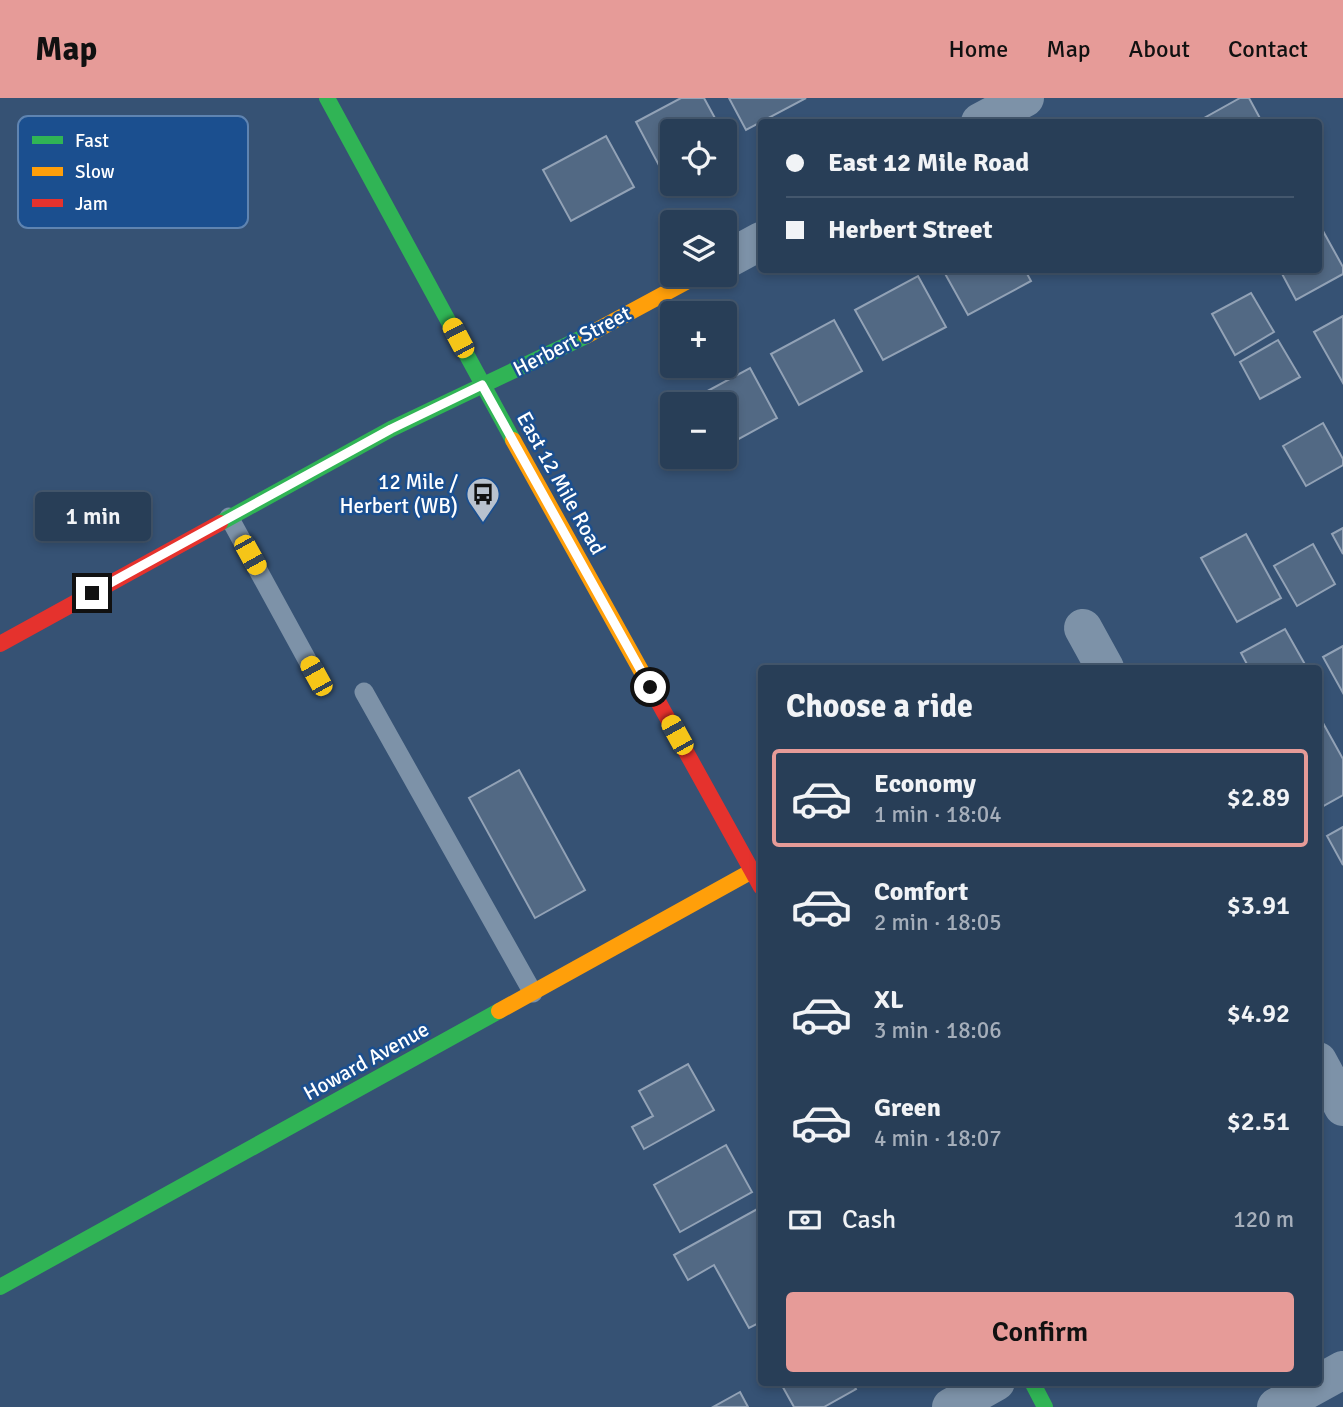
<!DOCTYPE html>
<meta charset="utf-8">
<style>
body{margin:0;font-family:Signika,sans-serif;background:#344961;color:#f1f3f6;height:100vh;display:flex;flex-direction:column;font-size:26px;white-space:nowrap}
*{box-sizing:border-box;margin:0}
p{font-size:23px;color:#a5aeba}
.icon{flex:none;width:38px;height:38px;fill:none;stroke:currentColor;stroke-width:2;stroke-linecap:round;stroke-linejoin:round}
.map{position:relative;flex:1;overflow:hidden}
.details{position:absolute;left:758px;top:567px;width:564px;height:721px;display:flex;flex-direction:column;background:#283e57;border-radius:7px;box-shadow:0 4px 10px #0003,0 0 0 2px #44576d}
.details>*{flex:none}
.banner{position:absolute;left:758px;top:21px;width:564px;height:154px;border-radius:7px;box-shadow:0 4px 10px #0003,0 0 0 2px #44576d;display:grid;align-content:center;height:154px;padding:0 28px;background:#283e57}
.fabs{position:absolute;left:660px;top:21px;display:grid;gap:14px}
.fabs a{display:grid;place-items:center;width:77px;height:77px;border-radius:7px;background:#283e57;box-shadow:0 4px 10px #0003,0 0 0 2px #44576d;font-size:35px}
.end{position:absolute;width:32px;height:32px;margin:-16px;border:9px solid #fff;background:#111;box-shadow:0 0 0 4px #111}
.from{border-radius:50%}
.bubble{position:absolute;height:49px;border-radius:7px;background:#283e57;box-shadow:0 4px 10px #0003,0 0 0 2px #44576d;font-size:23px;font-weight:600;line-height:49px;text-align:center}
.car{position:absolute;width:21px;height:42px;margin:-21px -10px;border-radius:9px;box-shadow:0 0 5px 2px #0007;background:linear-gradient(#f5c518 24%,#345 0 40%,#f5c518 0 76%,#345 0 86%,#f5c518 0)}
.banner b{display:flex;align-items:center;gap:24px;height:66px;font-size:26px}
.banner b+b{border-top:2px solid #44576d}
.banner i{width:18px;height:18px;background:#f1f3f6}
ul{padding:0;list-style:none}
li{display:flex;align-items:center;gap:21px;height:98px;margin:0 14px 10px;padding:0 14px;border:4px solid transparent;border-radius:7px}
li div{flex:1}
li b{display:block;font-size:26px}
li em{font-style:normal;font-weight:600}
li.on{border-color:#e69b98}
li>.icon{width:63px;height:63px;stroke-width:1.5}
h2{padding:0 28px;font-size:32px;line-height:84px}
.pay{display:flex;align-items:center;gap:18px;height:77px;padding:0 28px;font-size:26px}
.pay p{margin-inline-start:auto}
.button{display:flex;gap:14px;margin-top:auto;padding:14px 28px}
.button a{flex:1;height:80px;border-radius:7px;background:#e69b98;color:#111;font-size:28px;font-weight:600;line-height:80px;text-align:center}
header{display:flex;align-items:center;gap:42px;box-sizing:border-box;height:98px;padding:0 35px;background:#e69b98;color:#111}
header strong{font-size:33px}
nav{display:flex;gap:38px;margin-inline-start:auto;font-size:24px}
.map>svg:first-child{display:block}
.building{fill:#526984;stroke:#92a2b6;stroke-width:2}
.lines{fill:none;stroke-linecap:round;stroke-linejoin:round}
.lane{stroke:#7d92a8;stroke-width:19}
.street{stroke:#7d92a8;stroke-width:38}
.fast{stroke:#30b455;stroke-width:16}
.slow{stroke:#ff9f0a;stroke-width:16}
.jam{stroke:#e5322d;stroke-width:16}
.route{stroke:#fff;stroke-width:9}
.labels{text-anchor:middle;stroke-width:5;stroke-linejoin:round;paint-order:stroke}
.street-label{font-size:21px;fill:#fff;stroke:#1b4f8f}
.poi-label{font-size:21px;fill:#fff;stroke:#1b4f8f;text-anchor:end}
.key{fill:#1b4f8f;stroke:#5f84b1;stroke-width:2}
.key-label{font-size:19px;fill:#fff}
</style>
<header>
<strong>Map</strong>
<nav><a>Home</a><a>Map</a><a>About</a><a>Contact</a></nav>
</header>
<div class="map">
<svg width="1343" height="1309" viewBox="0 0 1343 1309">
<rect width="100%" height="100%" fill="#365274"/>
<g class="building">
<polygon points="681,0 704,0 722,33 672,33 672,70 663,75 636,24"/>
<polygon points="729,0 806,0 746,32"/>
<polygon points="1240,0 1249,0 1262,24 1197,24"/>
<polygon points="606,38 634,89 571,123 543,72"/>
<polygon points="1318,124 1343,169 1343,176 1296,202 1280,172 1318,172"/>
<polygon points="943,172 1025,172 1031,183 968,217"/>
<polygon points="918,178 946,229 883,262 855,212"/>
<polygon points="1251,195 1274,234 1235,257 1212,216"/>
<polygon points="1343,218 1343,285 1314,234"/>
<polygon points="834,222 862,273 799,307 771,256"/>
<polygon points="1278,242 1300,279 1260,301 1240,264"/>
<polygon points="750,270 777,320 724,349 724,306 688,306 687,304"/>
<polygon points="1323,325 1343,361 1343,367 1306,388 1283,348"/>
<polygon points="1343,430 1343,456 1332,436"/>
<polygon points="1246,436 1281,500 1237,524 1201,460"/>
<polygon points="1313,446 1335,486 1297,508 1274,468"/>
<polygon points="1285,531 1307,570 1249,570 1241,555"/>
<polygon points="1343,548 1343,595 1323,559"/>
<polygon points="1323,625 1343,661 1343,697 1318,711 1318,628"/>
<polygon points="519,672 585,792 535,820 469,700"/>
<polygon points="1343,729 1343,767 1327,738"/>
<polygon points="688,966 714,1012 644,1051 632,1029 653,1018 639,993"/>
<polygon points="726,1047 752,1094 680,1134 654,1087"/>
<polygon points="761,1109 761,1224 749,1230 714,1167 688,1182 674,1157"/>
<polygon points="780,1284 852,1284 856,1291 824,1309 794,1309"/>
<polygon points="740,1294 748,1309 713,1309"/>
</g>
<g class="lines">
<g class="lane">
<polyline points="229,419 316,578"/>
<polyline points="364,594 533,895"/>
</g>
<g class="street">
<polyline points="980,24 1025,0"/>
<polyline points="724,163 761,143"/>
<polyline points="1083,530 1105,570"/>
<polyline points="1318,963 1343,1009"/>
<polyline points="951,1309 996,1284"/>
<polyline points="1276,1309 1343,1272"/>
</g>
<g class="fast">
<polyline points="327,0 513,342"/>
<polyline points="220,425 391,331 586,238"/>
<polyline points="0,1189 499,913"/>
<polyline points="1032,1284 1045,1309"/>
</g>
<g class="slow">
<polyline points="586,238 699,177"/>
<polyline points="513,342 644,578"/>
<polyline points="499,913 752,773"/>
</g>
<g class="jam">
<polyline points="0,546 220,425"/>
<polyline points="644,578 761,789"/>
</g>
</g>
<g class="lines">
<polyline class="route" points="92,495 391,331 482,287 650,589"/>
</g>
<defs>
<symbol id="bus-pin" viewBox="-11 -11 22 30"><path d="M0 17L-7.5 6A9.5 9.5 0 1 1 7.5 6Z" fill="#b9c2ce" stroke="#1b4f8f"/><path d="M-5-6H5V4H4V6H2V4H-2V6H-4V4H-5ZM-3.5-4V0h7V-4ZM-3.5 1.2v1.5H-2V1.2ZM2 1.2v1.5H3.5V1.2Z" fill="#111"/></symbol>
</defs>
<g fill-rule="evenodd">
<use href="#bus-pin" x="464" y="377" width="38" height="52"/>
</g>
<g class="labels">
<g class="street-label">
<text transform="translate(572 243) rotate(-27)" y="7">Herbert Street</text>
<text transform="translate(561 385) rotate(61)" y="7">East 12 Mile Road</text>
<text transform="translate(366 963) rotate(-29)" y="7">Howard Avenue</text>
</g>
<g class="poi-label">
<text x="458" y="391">12 Mile /<tspan x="458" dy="24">Herbert (WB)</tspan></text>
</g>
</g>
<rect x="18" y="18" width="230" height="112" rx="10" class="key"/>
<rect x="32" y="38" width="31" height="8" fill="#30b455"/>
<rect x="32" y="69" width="31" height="9" fill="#ff9f0a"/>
<rect x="32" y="101" width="31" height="8" fill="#e5322d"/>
<g class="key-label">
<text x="75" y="49">Fast</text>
<text x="75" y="80">Slow</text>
<text x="75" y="112">Jam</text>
</g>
</svg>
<div class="fabs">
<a><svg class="icon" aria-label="locate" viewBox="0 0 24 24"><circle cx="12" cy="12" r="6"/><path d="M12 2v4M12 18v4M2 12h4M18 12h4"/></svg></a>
<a><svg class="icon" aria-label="layers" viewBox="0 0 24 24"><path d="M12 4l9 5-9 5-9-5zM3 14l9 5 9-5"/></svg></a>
<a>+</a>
<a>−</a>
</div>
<i class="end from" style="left:650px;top:589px"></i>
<i class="end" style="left:92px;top:495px"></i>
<div class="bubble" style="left:35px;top:394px;width:116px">1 min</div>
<i class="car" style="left:458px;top:240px;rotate:332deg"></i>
<i class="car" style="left:250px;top:457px;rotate:151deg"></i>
<i class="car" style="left:316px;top:578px;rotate:331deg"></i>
<i class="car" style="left:677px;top:637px;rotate:331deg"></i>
<div class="banner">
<b><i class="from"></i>East 12 Mile Road</b>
<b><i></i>Herbert Street</b>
</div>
<section class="details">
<h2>Choose a ride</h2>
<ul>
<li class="on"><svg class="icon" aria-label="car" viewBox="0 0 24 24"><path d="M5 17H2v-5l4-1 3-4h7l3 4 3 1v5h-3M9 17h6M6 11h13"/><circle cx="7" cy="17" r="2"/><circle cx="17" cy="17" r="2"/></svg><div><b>Economy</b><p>1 min · 18:04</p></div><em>$2.89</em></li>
<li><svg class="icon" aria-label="car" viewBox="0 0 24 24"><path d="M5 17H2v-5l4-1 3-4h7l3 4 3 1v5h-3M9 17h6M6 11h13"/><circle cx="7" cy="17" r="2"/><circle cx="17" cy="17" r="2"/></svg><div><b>Comfort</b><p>2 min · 18:05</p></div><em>$3.91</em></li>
<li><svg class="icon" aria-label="car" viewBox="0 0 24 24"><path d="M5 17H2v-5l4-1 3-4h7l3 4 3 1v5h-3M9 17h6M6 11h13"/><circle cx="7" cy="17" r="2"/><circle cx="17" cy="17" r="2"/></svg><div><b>XL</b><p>3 min · 18:06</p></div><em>$4.92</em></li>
<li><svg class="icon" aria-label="car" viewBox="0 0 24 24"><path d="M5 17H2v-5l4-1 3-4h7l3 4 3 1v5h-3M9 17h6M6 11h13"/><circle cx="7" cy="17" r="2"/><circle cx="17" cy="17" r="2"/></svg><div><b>Green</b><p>4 min · 18:07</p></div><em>$2.51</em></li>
</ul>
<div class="pay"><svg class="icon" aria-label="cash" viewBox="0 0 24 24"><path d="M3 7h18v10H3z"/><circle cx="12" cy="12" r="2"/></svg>Cash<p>120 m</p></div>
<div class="button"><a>Confirm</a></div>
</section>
</div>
